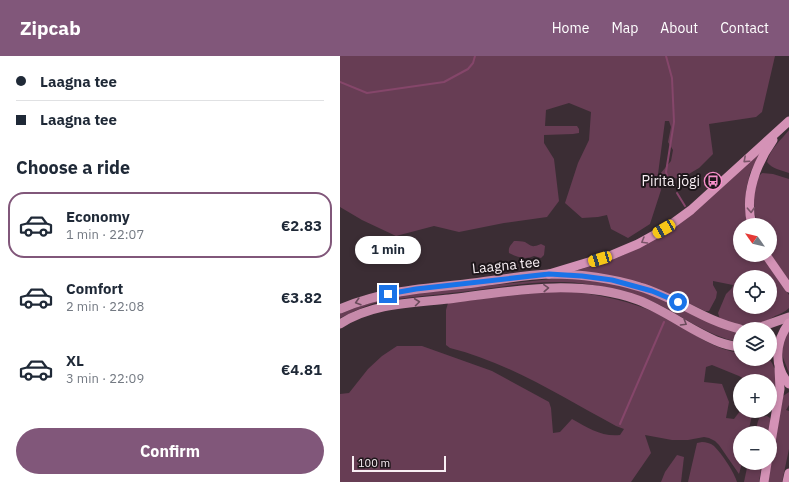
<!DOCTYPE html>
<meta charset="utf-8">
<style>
body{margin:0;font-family:"IBM Plex Sans",sans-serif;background:#f6f6f7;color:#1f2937;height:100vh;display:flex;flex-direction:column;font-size:15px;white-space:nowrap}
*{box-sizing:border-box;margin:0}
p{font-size:13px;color:#747a83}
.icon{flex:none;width:22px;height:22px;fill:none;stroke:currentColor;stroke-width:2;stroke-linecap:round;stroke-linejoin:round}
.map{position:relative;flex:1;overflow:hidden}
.panel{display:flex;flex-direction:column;background:#fff;width:340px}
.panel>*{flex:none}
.banner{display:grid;align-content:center;height:88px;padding:0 16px;background:#fff}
.needle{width:26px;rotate:304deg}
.fabs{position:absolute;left:393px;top:162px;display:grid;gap:8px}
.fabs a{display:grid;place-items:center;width:44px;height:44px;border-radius:50%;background:#fff;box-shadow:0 2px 6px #0003;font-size:20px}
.scale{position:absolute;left:12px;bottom:10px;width:94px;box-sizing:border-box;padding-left:4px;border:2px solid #f8eff4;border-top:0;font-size:11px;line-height:14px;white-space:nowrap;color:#f8eff4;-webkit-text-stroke:3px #1e171b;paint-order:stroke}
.end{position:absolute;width:18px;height:18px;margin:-9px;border:5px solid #1a73e8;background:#fff;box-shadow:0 0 0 2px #fff}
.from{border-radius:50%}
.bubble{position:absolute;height:28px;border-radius:14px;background:#fff;box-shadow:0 2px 6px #0003;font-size:13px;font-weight:700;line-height:28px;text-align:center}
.car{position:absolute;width:12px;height:24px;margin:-12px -6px;border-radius:5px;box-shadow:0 0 3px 1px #0007;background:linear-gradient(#f5c518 24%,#345 0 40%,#f5c518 0 76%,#345 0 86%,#f5c518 0)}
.banner b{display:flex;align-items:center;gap:14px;height:38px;font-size:15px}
.banner b+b{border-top:1px solid #e0e1e3}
.banner i{width:10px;height:10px;background:#1f2937}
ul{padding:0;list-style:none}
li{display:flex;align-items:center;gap:12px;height:66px;margin:0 8px 6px;padding:0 8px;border:2px solid transparent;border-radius:16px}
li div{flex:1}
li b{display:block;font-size:15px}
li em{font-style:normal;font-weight:700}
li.current{border-color:#81577a}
li>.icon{width:36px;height:36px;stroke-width:1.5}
h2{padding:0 16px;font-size:18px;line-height:48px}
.action{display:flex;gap:8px;margin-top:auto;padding:8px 16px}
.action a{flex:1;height:46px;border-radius:24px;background:#81577a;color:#fff;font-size:16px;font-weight:700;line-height:46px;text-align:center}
header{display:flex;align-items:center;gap:24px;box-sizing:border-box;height:56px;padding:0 20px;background:#81577a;color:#fff}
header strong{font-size:19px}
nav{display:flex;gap:22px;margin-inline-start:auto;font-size:14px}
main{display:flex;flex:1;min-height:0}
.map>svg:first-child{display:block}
.green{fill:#673d54;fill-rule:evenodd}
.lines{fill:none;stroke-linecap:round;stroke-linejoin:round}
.stream{stroke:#85466a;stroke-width:2}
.primary{stroke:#c68aaa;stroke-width:9}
.trunk{stroke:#d492b6;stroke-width:9}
.oneway{stroke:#795468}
.oneway2{stroke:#6a4b5b}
.route{stroke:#1a73e8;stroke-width:5}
.labels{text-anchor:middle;stroke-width:4;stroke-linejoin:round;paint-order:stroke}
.poi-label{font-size:14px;fill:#f8eff4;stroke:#1e171b;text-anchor:end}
.street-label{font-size:14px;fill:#f8eff4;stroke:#1e171b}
</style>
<header>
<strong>Zipcab</strong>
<nav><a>Home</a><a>Map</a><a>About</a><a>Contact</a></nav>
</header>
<main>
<section class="panel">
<div class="banner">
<b><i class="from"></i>Laagna tee</b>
<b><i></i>Laagna tee</b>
</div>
<h2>Choose a ride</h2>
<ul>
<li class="current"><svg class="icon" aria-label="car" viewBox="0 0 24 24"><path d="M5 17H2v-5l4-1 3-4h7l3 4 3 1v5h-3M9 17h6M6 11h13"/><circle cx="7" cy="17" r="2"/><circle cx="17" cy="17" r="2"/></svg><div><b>Economy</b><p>1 min · 22:07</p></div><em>€2.83</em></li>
<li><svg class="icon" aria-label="car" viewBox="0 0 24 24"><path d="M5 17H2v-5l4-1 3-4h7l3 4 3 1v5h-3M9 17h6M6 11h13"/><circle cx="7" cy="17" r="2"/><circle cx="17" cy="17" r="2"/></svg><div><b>Comfort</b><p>2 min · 22:08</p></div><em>€3.82</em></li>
<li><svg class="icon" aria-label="car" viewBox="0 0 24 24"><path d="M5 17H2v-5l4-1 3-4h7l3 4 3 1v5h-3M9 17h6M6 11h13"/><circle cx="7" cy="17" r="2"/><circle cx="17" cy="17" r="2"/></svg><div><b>XL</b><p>3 min · 22:09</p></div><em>€4.81</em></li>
</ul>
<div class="action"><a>Confirm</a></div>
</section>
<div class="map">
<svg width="449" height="426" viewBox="0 0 449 426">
<rect width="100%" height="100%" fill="#3b2d34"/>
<g class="green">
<polygon points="0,0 435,0 422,56 416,61 369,68 373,98 359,112 342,122 323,123 320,118 331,105 333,94 328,86 331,71 329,65 325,65 318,118 321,134 310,168 288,182 271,173 267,159 258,161 242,162 225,147 238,107 249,84 251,56 229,47 206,54 205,70 237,70 239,73 239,77 233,78 204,79 204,87 214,103 219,145 207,161 164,167 119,176 94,170 56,180 22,164 0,151"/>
<path d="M449 74V117C441 114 432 113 427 106 430 93 441 84 449 74Z"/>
<path d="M422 94 410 117 406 134 409 169H400V199H422L449 239V252C445 256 440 258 435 260 415 272 401 271 380 263L378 257 386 238 392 232 393 229 373 225V229L377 236 376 242 369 255H365L329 238 232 216 277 202 296 193ZM400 221H430V251H400Z"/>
<path d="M422 117 433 118 449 123V225L430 198V169H417C414 155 410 127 422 117Z"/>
<path d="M174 185C178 185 182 185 185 186 192 190 191 192 201 188L205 190 204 199 201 202 194 200C186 204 176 201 169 197 168 191 171 189 174 185Z"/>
<path d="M221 222 262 225 310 237 400 277V286C366 281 336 254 304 242 278 233 251 227 224 226 189 225 155 232 121 236 94 239 66 241 39 246 26 249 13 256 0 262V258C19 250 38 244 58 239Z"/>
<path d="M223 235C258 238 292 245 323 260 351 274 368 292 400 297V303H429C440 315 435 335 434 349L430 353V325L420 323 419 325H408L399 320 372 309 366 311 364 326 382 328 389 346 386 362 394 363 400 355H413L408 377H400V407H402L399 418 379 389 375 385 369 382 364 381 348 384H332L305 379 311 397 291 426H0V338L9 337 28 313 42 300 57 290H82L152 315 209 346 211 352 213 377 220 376 232 363C248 372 262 381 280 379L284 373 276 370C222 341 170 307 110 292L106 289V254L108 247 178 238Z"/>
<polygon points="449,271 449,317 439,291"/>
<polygon points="449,336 449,349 446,354 449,355 449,393 442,426 428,426 443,340"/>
<polygon points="427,360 430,362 431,366 429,377 415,377 418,365 420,361"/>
<path d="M362 386C366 386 370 387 374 390 382 398 394 416 397 426H348L357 387Z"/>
<polygon points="337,399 344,401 341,426 321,426 325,416"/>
<polygon points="408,407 422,407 419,426 404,426"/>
</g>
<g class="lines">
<g class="stream">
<polyline points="326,0 332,22 334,66 326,116 328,123 332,129"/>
<polyline points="0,26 27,37 104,26 128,13 133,7 135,0"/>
<polyline points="337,137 345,150"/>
<polyline points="280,368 324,266"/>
</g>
<g class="primary">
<path d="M0 253C39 236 83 232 125 228 152 225 183 219 209 218 239 218 271 222 300 231 335 241 364 265 400 273"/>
<path d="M0 268C32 247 72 247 109 243 171 235 237 222 298 244 327 255 351 275 379 286 386 289 393 290 400 291"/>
<polyline points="415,273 449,261"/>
</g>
<g class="trunk">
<path d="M412 169C404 139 416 108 433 84"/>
<polyline points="426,199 449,232"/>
<polyline points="209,218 272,199 298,188 325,173 351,154 449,65"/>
<path d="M449 267C435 286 433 310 449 328"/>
<polyline points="430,392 440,333 439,312"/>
<polyline points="424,426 427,407"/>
<polyline points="447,426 449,417"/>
</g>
</g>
<defs><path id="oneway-chevron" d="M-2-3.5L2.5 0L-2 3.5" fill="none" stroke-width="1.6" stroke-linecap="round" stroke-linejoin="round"/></defs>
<g class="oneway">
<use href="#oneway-chevron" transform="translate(406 104) rotate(138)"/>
<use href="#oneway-chevron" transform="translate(411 154) rotate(87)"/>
<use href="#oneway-chevron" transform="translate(304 185) rotate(150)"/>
</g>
<g class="oneway2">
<use href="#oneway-chevron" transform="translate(206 232) rotate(-3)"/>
<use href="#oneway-chevron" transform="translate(18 246) rotate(163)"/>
<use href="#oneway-chevron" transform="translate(77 246) rotate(-7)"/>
<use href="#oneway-chevron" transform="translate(344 267) rotate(31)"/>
</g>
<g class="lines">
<polyline class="route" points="48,238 76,233 209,218 242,220 272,224 312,235 338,246"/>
</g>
<defs>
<symbol id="bus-ring" viewBox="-11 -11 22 22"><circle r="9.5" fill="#1e171b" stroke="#f890cb" stroke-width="1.5"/><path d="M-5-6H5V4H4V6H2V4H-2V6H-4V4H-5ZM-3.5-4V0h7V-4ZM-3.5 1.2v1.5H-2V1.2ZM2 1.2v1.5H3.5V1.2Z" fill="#f890cb"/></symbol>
</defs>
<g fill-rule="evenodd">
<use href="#bus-ring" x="363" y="115" width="20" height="20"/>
</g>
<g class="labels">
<g class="poi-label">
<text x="360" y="130">Pirita jõgi</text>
</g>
<g class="street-label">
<text transform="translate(166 209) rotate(-6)" y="5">Laagna tee</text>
</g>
</g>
</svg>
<div class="fabs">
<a><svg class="needle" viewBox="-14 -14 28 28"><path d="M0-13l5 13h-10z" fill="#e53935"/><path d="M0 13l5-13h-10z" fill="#747a83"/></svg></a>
<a><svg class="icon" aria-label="locate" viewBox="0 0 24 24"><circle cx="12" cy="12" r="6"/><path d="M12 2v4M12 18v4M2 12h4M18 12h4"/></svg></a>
<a><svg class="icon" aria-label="layers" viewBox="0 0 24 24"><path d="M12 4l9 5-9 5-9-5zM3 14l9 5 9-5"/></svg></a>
<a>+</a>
<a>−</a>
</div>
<div class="scale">100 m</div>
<i class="end from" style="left:338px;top:246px"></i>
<i class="end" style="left:48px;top:238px"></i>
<div class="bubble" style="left:15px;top:180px;width:66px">1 min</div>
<i class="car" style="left:324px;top:173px;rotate:240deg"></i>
<i class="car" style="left:260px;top:203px;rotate:253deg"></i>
</div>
</main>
